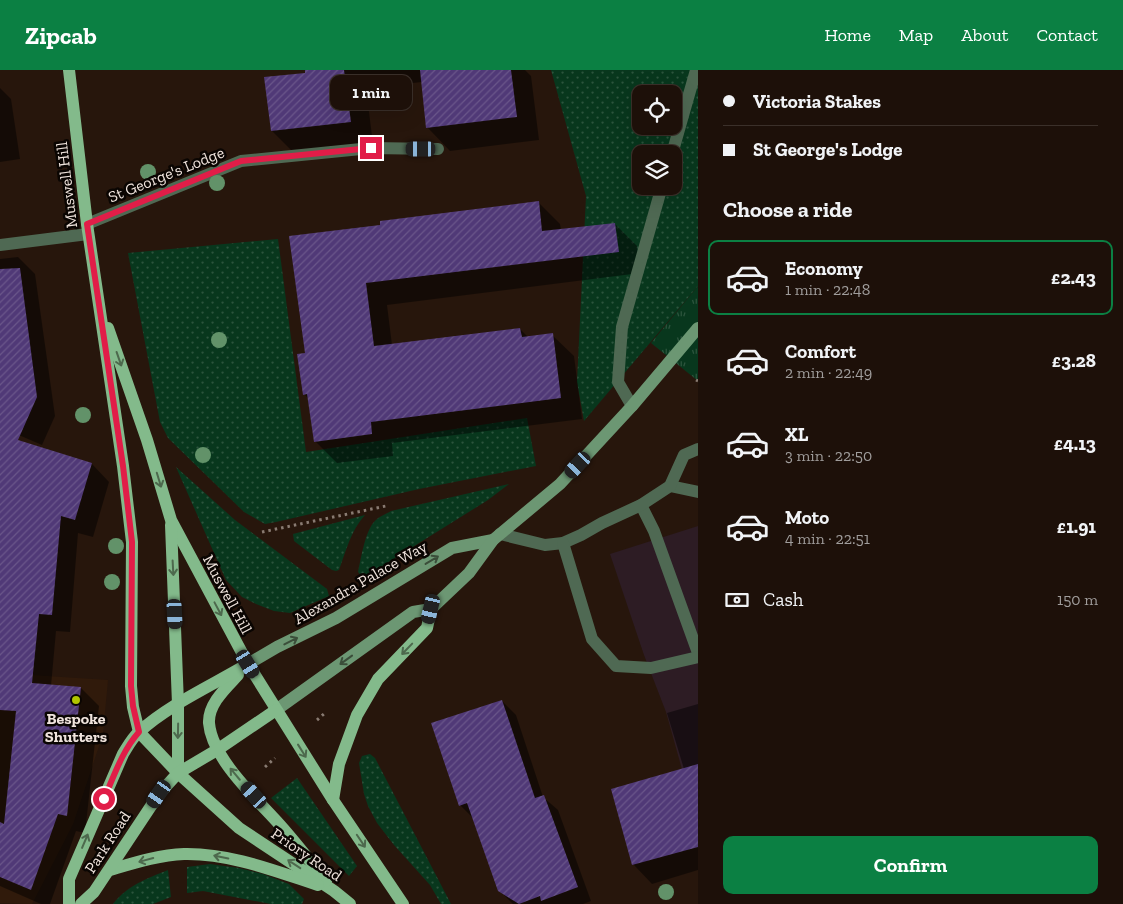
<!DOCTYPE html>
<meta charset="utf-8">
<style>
body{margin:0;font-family:"Zilla Slab",serif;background:#2a1e17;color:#f1f3f6;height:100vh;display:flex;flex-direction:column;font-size:19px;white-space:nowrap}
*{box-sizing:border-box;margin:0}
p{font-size:16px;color:#a09d9c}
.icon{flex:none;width:28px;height:28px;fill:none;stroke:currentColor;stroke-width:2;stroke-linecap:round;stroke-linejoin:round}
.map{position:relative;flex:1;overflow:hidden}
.side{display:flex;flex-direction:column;background:#1d1009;width:425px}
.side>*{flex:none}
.banner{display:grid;align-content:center;height:110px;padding:0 25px;background:#1d1009}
.buttons{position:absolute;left:632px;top:15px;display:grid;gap:10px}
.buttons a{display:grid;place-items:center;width:50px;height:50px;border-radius:10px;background:#1d1009;box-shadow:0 5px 20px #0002,0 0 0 1px #3b302a;font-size:25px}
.end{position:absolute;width:22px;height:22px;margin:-11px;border:6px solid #e11d48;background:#fff;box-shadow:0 0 0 2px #fff}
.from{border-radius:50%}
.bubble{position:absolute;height:35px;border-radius:10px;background:#1d1009;box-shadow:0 5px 20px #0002,0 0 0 1px #3b302a;font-size:16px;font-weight:700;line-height:35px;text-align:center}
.car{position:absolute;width:15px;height:30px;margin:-15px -8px;border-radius:6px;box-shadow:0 0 4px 1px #0007;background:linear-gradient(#222 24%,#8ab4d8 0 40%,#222 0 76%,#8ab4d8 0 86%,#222 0)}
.banner b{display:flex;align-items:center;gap:18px;height:48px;font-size:19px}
.banner b+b{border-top:1px solid #3b302a}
.banner i{width:12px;height:12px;background:#f1f3f6}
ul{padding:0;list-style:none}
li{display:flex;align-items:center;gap:15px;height:75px;margin:0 10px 8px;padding:0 15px;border:2px solid transparent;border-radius:10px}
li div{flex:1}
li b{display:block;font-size:19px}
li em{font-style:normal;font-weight:700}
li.on{border-color:#0b8043}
li>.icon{width:45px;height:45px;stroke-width:1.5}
h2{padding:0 25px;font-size:22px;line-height:60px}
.pay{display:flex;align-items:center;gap:12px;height:55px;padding:0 25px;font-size:19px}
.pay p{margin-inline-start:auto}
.action{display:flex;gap:10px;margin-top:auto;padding:10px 25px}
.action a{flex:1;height:58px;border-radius:10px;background:#0b8043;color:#fff;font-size:20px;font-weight:700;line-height:58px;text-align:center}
header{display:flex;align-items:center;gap:30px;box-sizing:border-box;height:70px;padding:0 25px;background:#0b8043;color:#fff}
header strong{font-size:24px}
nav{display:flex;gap:28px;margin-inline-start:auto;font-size:18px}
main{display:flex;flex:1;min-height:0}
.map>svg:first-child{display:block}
.built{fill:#301a0b}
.industrial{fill:#2d1c24}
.grass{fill:url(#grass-dots);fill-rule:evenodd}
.park{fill:url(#park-tufts)}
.shadow{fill:#0007}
.building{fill:url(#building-hatch)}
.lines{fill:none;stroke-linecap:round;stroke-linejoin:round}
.path{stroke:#897b72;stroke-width:3;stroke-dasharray:2.5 4;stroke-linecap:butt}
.lane{stroke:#4f6953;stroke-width:12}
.street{stroke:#4f6953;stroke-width:12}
.secondary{stroke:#6c9773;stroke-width:12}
.primary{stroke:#83ba8b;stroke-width:12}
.tree{fill:#629269}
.oneway{stroke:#4d694d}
.oneway2{stroke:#3b4e3a}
.route{stroke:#e11d48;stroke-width:6}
.poi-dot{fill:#b1c500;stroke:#0a0502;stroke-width:2}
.labels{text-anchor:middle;stroke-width:5;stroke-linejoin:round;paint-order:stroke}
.street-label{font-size:16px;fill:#f0e4dd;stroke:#0a0502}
.poi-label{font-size:16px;font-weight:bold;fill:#f0e4dd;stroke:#0a0502}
</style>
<header>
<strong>Zipcab</strong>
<nav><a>Home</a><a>Map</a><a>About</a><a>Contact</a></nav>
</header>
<main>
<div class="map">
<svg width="698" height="834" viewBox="0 0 698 834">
<defs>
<pattern id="grass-dots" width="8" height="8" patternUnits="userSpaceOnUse" patternTransform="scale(1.25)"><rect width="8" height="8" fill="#08371d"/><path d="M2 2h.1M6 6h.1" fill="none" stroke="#2c543d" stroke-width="1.8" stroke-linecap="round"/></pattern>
<pattern id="park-tufts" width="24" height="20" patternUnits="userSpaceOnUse" patternTransform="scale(1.25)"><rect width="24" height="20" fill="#08371d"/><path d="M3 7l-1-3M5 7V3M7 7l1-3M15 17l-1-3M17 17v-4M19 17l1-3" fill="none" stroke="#2c543d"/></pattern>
<pattern id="building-hatch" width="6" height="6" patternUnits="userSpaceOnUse" patternTransform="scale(1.25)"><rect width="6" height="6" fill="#503977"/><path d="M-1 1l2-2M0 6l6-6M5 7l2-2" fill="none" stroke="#6a568a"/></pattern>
</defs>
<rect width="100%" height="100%" fill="#27160c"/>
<polygon class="built" points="0,603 108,610 103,664 73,754 32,834 0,833"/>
<polygon class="industrial" points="698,456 698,757 666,642 644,585 610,484"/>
<g class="grass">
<path d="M551 0H698V216L584 351 577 312 586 126ZM641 24H674V56H641ZM641 84H674V116H641Z"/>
<polygon points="278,169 306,382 527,348 536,396 419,419 276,452 265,454 244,442 168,368 160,352 128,183"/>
<polygon points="176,397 235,450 327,519 329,526 290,543 274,541 256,534 242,527 226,510"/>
<path d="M509 414 488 430 363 508 358 502C361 489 365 462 374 452 378 447 386 444 391 441Z"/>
<path d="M365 445C351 460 346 481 339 500L336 501 332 500 294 471 293 464Z"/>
<polygon points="370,684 375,688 451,834 441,834 430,815 394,775 377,753 368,736 364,724 359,693 362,686"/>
<polygon points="297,708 357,796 349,806 271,728"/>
<polygon points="210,794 239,798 263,804 289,814 304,829 302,834 271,834 203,821 187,823 187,797"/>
<path d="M168 800 171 827 153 834H113C128 815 146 809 168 800Z"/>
</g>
<polygon class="park" points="698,216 698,311 651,273"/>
<g class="shadow">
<polygon points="306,0 525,0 531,6 539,70 450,81 428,58 422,12 366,18 373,74 295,84 272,61 307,4"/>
<polygon points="0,18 11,29 20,89 0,92"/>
<polygon points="538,132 560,154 561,160 615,154 637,176 640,203 387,235 392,275 520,259 529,268 552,265 574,286 582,349 392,373 393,386 337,393 315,371 309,329 304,324 306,284 382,156"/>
<polygon points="18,187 35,204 55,346 42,375 0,357 0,189"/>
<polygon points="0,370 92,394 109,412 93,467 78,463 70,562 56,561 51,616 81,618 99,636 85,763 76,761 50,834 41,834 0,816"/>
<polygon points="502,631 516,645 543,727 558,740 591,831 583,834 513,834 499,820 474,749 460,735"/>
<polygon points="698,634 698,800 652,814 634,795 612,720 684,699 667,643"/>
</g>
<g class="building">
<polygon points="305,0 344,0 351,52 271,61 264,7 305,3"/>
<polygon points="420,0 511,0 517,47 426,58"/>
<polygon points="539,131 542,161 615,153 619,182 366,213 374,276 520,258 522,267 553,263 561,328 371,352 372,364 314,372 307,324 303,325 297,284 305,283 289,166 380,155 380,151"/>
<polygon points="20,198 37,327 18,370 92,393 75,450 61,446 52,545 39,544 32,613 81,617 67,746 58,744 31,820 0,807 0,752 4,754 16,641 0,640 0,199"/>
<polygon points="502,630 535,728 544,725 578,817 541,831 540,826 519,834 498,821 467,733 459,736 431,653"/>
<polygon points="698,694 698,777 632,795 611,719"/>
</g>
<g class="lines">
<g class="path">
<polyline points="696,310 698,311"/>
<polyline points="262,462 386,436"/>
<polyline points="317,650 325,643"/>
<polyline points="265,697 275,688"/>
</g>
<g class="lane">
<polyline points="672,84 696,0"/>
<polyline points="0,175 88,164"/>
<polyline points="632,336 618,312 622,257 662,116"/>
<polyline points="670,416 698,422"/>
<polyline points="641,435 654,461 698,583"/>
<polyline points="500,464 545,475 563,473 581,465 602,453 641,435 670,416 684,385 698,379"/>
<polyline points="563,473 592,569 616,596 651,598 698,587"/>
</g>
<polyline class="street" points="87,154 241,91 371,78 438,79"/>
<g class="secondary">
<polyline points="248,594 277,577 336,548 452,478 493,470"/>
<polyline points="276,640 413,542 431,539 469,503 493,470 560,414 632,336 698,258"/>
</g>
<g class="primary">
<polyline points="69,0 87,154 123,396 132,472 131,616 133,637 139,662 178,703 239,758 334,821 350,834"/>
<polyline points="108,258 147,370 171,450 248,594 333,730 403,834"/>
<polyline points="171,455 178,634 178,703"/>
<path d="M238 605C226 618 208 634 209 653 212 689 257 729 280 755 296 773 311 792 326 811"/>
<polyline points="333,730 339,694 357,645 378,609 427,558 431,539"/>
<path d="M110 800C134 793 159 785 184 784 230 783 275 801 318 815"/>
<path d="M69 834V809L123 684C128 676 132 668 139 662 168 635 213 615 248 594"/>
<polyline points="81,834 94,822 159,724 178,703 217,680 276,640"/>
</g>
</g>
<g class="tree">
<circle cx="148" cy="102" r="8"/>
<circle cx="217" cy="113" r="8"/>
<circle cx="219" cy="270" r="8"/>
<circle cx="83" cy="345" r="8"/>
<circle cx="203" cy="385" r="8"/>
<circle cx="116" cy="476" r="8"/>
<circle cx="112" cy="512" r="8"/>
<circle cx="666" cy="822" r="8"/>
</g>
<defs><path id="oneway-shaft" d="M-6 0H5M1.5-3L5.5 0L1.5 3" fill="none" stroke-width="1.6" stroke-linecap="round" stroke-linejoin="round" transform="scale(1.25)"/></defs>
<g class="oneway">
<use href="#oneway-shaft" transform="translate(119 289) rotate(71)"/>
<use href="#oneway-shaft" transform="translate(159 410) rotate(73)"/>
<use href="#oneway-shaft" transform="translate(173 498) rotate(87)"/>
<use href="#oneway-shaft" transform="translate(218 539) rotate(62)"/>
<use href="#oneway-shaft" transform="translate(407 579) rotate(134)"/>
<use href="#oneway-shaft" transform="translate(178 661) rotate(91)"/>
<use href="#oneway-shaft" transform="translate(302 681) rotate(58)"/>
<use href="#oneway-shaft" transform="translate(235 704) rotate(-130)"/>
<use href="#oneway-shaft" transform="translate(85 771) rotate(-67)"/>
<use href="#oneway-shaft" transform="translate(361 771) rotate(56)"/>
<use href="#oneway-shaft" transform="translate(221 787) rotate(-168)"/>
<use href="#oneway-shaft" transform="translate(146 790) rotate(165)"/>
<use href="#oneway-shaft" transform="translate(294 794) rotate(-147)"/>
</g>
<g class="oneway2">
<use href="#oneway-shaft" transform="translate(432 490) rotate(-31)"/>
<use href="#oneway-shaft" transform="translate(291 571) rotate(-27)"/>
<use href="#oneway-shaft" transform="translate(346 590) rotate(144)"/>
</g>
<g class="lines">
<path class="route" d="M104 729C114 706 122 681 139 662L133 636 131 616 132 472 123 396 87 154 241 91 371 78"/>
</g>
<circle class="poi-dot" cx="76" cy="630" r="5"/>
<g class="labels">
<g class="street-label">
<text transform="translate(166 104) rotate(-22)" y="6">St George's Lodge</text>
<text transform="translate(66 115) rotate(-97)" y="6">Muswell Hill</text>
<text transform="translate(360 512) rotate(-30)" y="6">Alexandra Palace Way</text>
<text transform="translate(228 524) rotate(62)" y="6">Muswell Hill</text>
<text transform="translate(107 772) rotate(-57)" y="6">Park Road</text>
<text transform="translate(307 784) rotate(34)" y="6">Priory Road</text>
</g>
<g class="poi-label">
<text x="76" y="654">Bespoke<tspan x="76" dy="18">Shutters</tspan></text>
</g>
</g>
</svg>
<div class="buttons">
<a><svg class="icon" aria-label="locate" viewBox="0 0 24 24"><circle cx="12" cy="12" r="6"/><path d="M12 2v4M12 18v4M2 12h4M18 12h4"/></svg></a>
<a><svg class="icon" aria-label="layers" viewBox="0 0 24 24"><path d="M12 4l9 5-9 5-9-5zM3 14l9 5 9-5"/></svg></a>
</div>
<i class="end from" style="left:104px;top:729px"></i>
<i class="end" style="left:371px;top:78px"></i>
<div class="bubble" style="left:330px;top:5px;width:82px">1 min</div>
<i class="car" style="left:421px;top:79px;rotate:270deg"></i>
<i class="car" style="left:578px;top:395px;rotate:223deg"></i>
<i class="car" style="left:431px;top:539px;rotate:193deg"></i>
<i class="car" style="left:175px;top:544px;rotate:177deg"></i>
<i class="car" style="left:248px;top:594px;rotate:149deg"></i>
<i class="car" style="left:159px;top:724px;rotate:215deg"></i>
<i class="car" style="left:254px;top:725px;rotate:318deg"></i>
</div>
<section class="side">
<div class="banner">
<b><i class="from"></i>Victoria Stakes</b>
<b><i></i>St George's Lodge</b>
</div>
<h2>Choose a ride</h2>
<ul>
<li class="on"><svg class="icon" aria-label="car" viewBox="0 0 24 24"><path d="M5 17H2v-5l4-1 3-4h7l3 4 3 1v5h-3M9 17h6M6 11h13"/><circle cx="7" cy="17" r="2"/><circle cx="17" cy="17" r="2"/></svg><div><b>Economy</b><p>1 min · 22:48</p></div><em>£2.43</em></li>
<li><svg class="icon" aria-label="car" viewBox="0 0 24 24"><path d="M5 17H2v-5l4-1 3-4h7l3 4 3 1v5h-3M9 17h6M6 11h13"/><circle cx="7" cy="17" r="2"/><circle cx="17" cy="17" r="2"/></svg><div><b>Comfort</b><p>2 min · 22:49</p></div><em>£3.28</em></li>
<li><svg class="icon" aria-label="car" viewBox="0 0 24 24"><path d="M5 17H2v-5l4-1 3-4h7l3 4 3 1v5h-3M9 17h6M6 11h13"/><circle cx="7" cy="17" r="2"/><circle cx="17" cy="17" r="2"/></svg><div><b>XL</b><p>3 min · 22:50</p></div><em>£4.13</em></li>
<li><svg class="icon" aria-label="car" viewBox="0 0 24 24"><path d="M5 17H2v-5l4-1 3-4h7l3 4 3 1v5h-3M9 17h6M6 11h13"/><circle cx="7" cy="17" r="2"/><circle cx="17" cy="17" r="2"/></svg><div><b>Moto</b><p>4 min · 22:51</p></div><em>£1.91</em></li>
</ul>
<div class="pay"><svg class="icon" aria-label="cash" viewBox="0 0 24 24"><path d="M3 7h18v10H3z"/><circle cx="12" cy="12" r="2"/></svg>Cash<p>150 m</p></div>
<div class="action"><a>Confirm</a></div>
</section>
</main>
